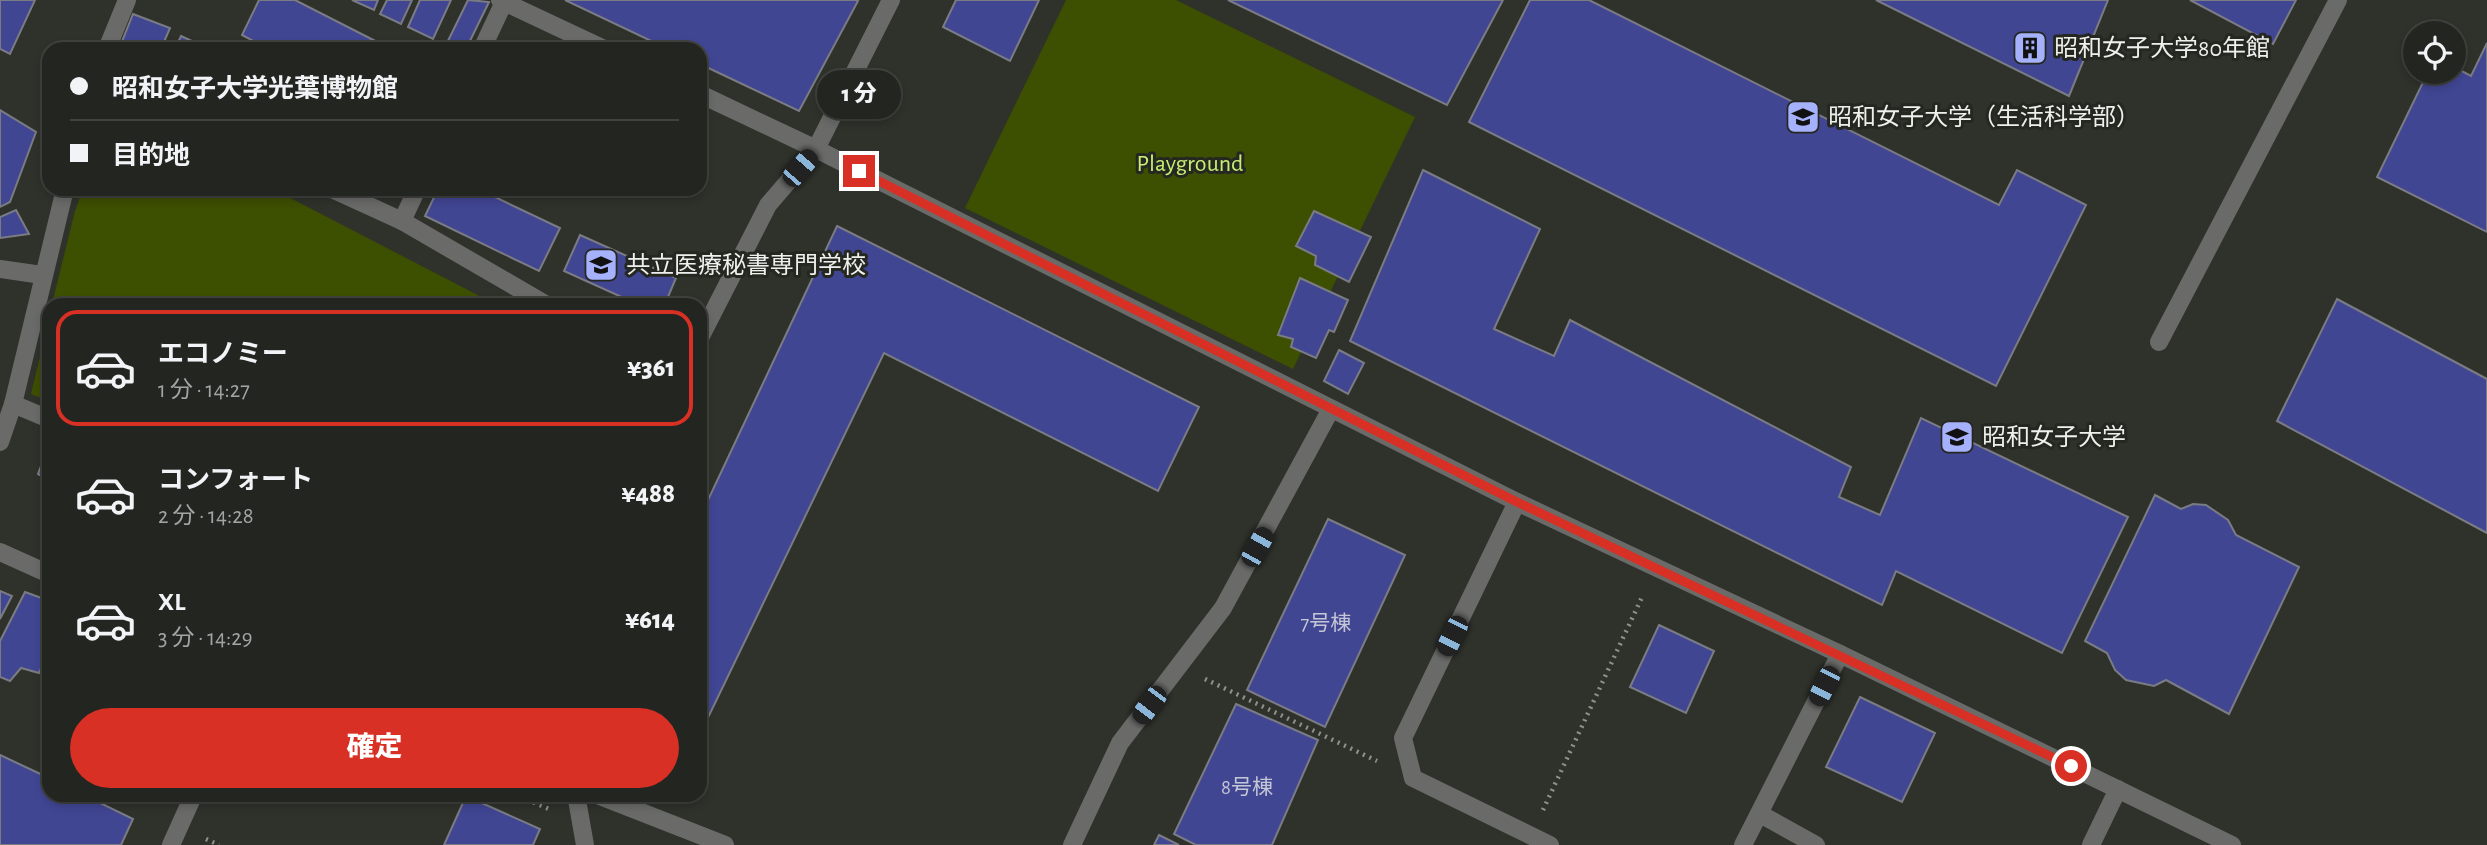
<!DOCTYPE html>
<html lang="ja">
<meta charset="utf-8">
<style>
body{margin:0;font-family:"Alegreya Sans","Noto Sans JP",sans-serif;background:#2b2d29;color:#f1f3f6;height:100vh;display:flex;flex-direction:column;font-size:26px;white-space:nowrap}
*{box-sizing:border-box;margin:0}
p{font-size:23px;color:#a3a5a5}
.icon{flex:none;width:38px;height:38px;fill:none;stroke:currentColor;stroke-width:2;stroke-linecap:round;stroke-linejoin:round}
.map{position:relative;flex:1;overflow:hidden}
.details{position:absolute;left:42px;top:298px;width:665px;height:504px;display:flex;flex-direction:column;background:#232520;border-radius:21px;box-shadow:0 4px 10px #0003,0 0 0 2px #40423e}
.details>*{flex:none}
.hud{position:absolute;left:42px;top:42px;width:665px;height:154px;border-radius:21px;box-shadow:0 4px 10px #0003,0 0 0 2px #40423e;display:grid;align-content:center;height:154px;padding:0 28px;background:#232520}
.controls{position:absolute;left:2403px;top:21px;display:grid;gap:14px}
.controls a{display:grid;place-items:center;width:63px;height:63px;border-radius:50%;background:#232520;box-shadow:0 4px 10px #0003,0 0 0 2px #40423e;font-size:35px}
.end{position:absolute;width:32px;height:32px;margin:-16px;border:9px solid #d93025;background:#fff;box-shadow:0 0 0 4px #fff}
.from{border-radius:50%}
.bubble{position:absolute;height:49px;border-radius:24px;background:#232520;box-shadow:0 4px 10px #0003,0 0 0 2px #40423e;font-size:23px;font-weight:800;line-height:49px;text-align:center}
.car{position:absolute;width:21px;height:42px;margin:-21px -10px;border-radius:9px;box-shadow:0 0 5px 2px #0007;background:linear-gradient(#222 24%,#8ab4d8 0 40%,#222 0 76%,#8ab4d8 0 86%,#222 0)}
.hud b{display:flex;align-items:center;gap:24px;height:66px;font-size:26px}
.hud b+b{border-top:2px solid #40423e}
.hud i{width:18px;height:18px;background:#f1f3f6}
ul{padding:12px 0 0;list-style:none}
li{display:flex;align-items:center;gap:21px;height:116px;margin:0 14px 10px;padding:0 14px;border:4px solid transparent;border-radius:21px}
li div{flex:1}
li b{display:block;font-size:26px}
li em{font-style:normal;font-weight:800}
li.current{border-color:#d93025}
li>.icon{width:63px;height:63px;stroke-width:1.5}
.primary-button{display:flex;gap:14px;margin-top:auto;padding:14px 28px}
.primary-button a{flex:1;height:80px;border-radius:42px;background:#d93025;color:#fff;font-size:28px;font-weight:800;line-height:80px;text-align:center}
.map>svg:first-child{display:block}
.green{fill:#3d4f00}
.building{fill:#414693;stroke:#7b7c83;stroke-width:2}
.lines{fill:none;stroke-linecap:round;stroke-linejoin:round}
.path{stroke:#90918d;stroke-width:4.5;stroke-dasharray:2 5;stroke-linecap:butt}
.lane{stroke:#6a6b69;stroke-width:18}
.street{stroke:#6a6b69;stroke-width:18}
.route{stroke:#d93025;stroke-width:9}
.labels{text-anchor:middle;stroke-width:6;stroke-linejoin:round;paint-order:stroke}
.number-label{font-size:21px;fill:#c4c6d6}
.poi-label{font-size:24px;fill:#eff0ed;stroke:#252721;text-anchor:start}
.park-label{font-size:24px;fill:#c9ee74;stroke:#252721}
</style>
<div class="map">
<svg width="2487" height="845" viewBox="0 0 2487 845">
<rect width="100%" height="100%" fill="#2f312b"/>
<g class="green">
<polygon points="1066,0 1176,0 1415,117 1293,369 965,208"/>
<polygon points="83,189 273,189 495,304 52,304 75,211"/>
<polygon points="49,319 49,401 31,394"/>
</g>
<g class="building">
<polygon points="0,0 35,0 10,54 0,49"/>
<polygon points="259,0 295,0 391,49 269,49 242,35"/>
<polygon points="352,0 378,0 374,10"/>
<polygon points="387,0 412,0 401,24 380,14"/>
<polygon points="420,0 451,0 433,39 408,27"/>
<polygon points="468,0 489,2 466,49 444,49"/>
<polygon points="565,0 856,0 858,1 799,111 700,64 700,49 668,49"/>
<polygon points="956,0 1039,0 1010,61 943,27"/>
<polygon points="1228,0 1503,0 1447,105"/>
<polygon points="1530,0 1589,0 1999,205 2017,170 2086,205 1996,386 1469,122"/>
<polygon points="1876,0 2108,0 2069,96"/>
<polygon points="2190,0 2296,0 2273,44"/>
<polygon points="133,14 170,28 161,49 119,49"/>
<polygon points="181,36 209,49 175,49"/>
<polygon points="2487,43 2487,232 2377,177 2428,72 2454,72 2454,67 2471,76"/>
<polygon points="0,110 36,132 10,202 0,207"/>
<polygon points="1423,170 1540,229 1494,329 1554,356 1570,320 1851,467 1839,497 1880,515 1921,418 2128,517 2062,653 1896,571 1882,605 1350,341"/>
<polygon points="438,189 478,189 560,228 539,271 425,216"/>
<polygon points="16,210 29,234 0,238 0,217"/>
<polygon points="1314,211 1371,237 1349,282 1315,265 1316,256 1296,246"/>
<polygon points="837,226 1199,407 1158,491 884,353 704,726 700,724 700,517"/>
<polygon points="580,235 676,278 665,304 637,304 564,271"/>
<polygon points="1300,278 1348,300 1334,332 1329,330 1316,358 1291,347 1293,339 1278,335"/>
<polygon points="2337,299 2487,379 2487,533 2277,421"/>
<polygon points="1339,350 1364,363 1348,394 1324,381"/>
<polygon points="49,445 49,480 38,474"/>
<polygon points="2155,495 2181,509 2193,504 2206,505 2228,520 2236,535 2299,567 2229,714 2166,680 2154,686 2126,680 2115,670 2107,653 2085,641"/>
<polygon points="1328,519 1405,555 1325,727 1247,690"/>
<polygon points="0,591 12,596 0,619"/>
<polygon points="25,592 47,600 49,649 39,673 21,668 10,681 0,677 0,641"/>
<polygon points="1659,625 1714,651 1686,713 1630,687"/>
<polygon points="1860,697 1935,733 1902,802 1826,767"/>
<polygon points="1236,704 1318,740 1272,845 1196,845 1174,834"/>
<polygon points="0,755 49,778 49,794 82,794 133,819 121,845 0,845"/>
<polygon points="466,796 540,829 533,845 444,845"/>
<polygon points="1159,835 1179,845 1154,845"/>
</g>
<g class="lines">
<g class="path">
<polyline points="1205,679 1377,761"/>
<polyline points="514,794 549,809"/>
<polyline points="1543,810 1643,595"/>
<polyline points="206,839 219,845"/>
</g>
<g class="lane">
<polyline points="2159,342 2338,0"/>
<polyline points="13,404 49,419"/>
<polyline points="1517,502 1403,738 1413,778 1550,845"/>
<polyline points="1760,814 1816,845"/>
<polyline points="1743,845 1840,654"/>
<polyline points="2091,845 2118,789"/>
</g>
<g class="street">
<polyline points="500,0 604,49"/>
<polyline points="107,49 127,0"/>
<polyline points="482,49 504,2"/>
<polyline points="700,94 816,149 1517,502 1840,654 2232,845"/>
<polyline points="332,189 402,221 545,304"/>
<polyline points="402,221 417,189"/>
<polyline points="0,269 42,275"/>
<polyline points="700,338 768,205 816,149 891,0"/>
<polyline points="0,442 13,404 65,189"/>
<polyline points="0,552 49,574"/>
<polyline points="576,794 585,845"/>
<polyline points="595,794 725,845"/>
<polyline points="171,845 194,794"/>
<polyline points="1072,845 1120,743 1223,608 1331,409"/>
</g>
</g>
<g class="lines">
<polyline class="route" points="859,171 1517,502 2071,766"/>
</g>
<defs>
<symbol id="building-square" viewBox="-11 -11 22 22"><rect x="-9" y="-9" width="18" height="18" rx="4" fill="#a6b1fc" stroke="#252721"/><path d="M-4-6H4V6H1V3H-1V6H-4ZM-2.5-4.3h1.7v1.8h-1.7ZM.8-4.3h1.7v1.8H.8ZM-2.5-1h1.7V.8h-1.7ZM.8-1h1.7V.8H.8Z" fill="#111"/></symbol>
<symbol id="university-square" viewBox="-11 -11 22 22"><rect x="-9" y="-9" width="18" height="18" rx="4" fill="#a6b1fc" stroke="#252721"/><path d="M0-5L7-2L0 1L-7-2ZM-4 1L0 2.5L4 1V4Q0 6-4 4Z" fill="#111"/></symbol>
</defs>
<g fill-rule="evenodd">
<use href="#building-square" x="2011" y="29" width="38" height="38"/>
<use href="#university-square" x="1784" y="98" width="38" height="38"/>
<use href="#university-square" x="582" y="246" width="38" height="38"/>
<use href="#university-square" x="1938" y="418" width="38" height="38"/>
</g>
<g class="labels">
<g class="number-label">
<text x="1326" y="630">7号棟</text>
<text x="1247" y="794">8号棟</text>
</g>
<g class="poi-label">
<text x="2054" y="56">昭和女子大学80年館</text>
<text x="1828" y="125">昭和女子大学（生活科学部）</text>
<text x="626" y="273">共立医療秘書専門学校</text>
<text x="1982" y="445">昭和女子大学</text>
</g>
<g class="park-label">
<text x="1190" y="171">Playground</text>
</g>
</g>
</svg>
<div class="controls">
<a><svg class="icon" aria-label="locate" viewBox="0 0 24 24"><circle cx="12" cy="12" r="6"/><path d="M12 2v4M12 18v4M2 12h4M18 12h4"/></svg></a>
</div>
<i class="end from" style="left:2071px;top:766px"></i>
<i class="end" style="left:859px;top:171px"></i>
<div class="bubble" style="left:817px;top:70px;width:84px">1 分</div>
<i class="car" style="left:800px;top:168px;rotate:41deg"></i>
<i class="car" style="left:1257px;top:547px;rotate:29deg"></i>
<i class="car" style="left:1452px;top:636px;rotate:206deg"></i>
<i class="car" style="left:1824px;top:686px;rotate:207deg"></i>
<i class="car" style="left:1149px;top:705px;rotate:217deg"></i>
<div class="hud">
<b><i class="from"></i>昭和女子大学光葉博物館</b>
<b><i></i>目的地</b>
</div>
<section class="details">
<ul>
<li class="current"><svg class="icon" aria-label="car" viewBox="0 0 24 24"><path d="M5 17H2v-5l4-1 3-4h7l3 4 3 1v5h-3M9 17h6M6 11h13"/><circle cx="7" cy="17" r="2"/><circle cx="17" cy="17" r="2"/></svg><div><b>エコノミー</b><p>1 分 · 14:27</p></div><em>¥361</em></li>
<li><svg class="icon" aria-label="car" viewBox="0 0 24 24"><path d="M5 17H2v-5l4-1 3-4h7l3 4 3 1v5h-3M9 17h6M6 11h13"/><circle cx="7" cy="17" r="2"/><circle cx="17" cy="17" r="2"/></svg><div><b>コンフォート</b><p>2 分 · 14:28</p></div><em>¥488</em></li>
<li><svg class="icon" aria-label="car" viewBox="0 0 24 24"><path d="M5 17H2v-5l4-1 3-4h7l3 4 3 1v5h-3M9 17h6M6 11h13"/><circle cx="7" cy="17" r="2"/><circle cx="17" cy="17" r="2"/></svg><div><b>XL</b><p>3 分 · 14:29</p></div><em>¥614</em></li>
</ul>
<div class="primary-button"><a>確定</a></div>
</section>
</div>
